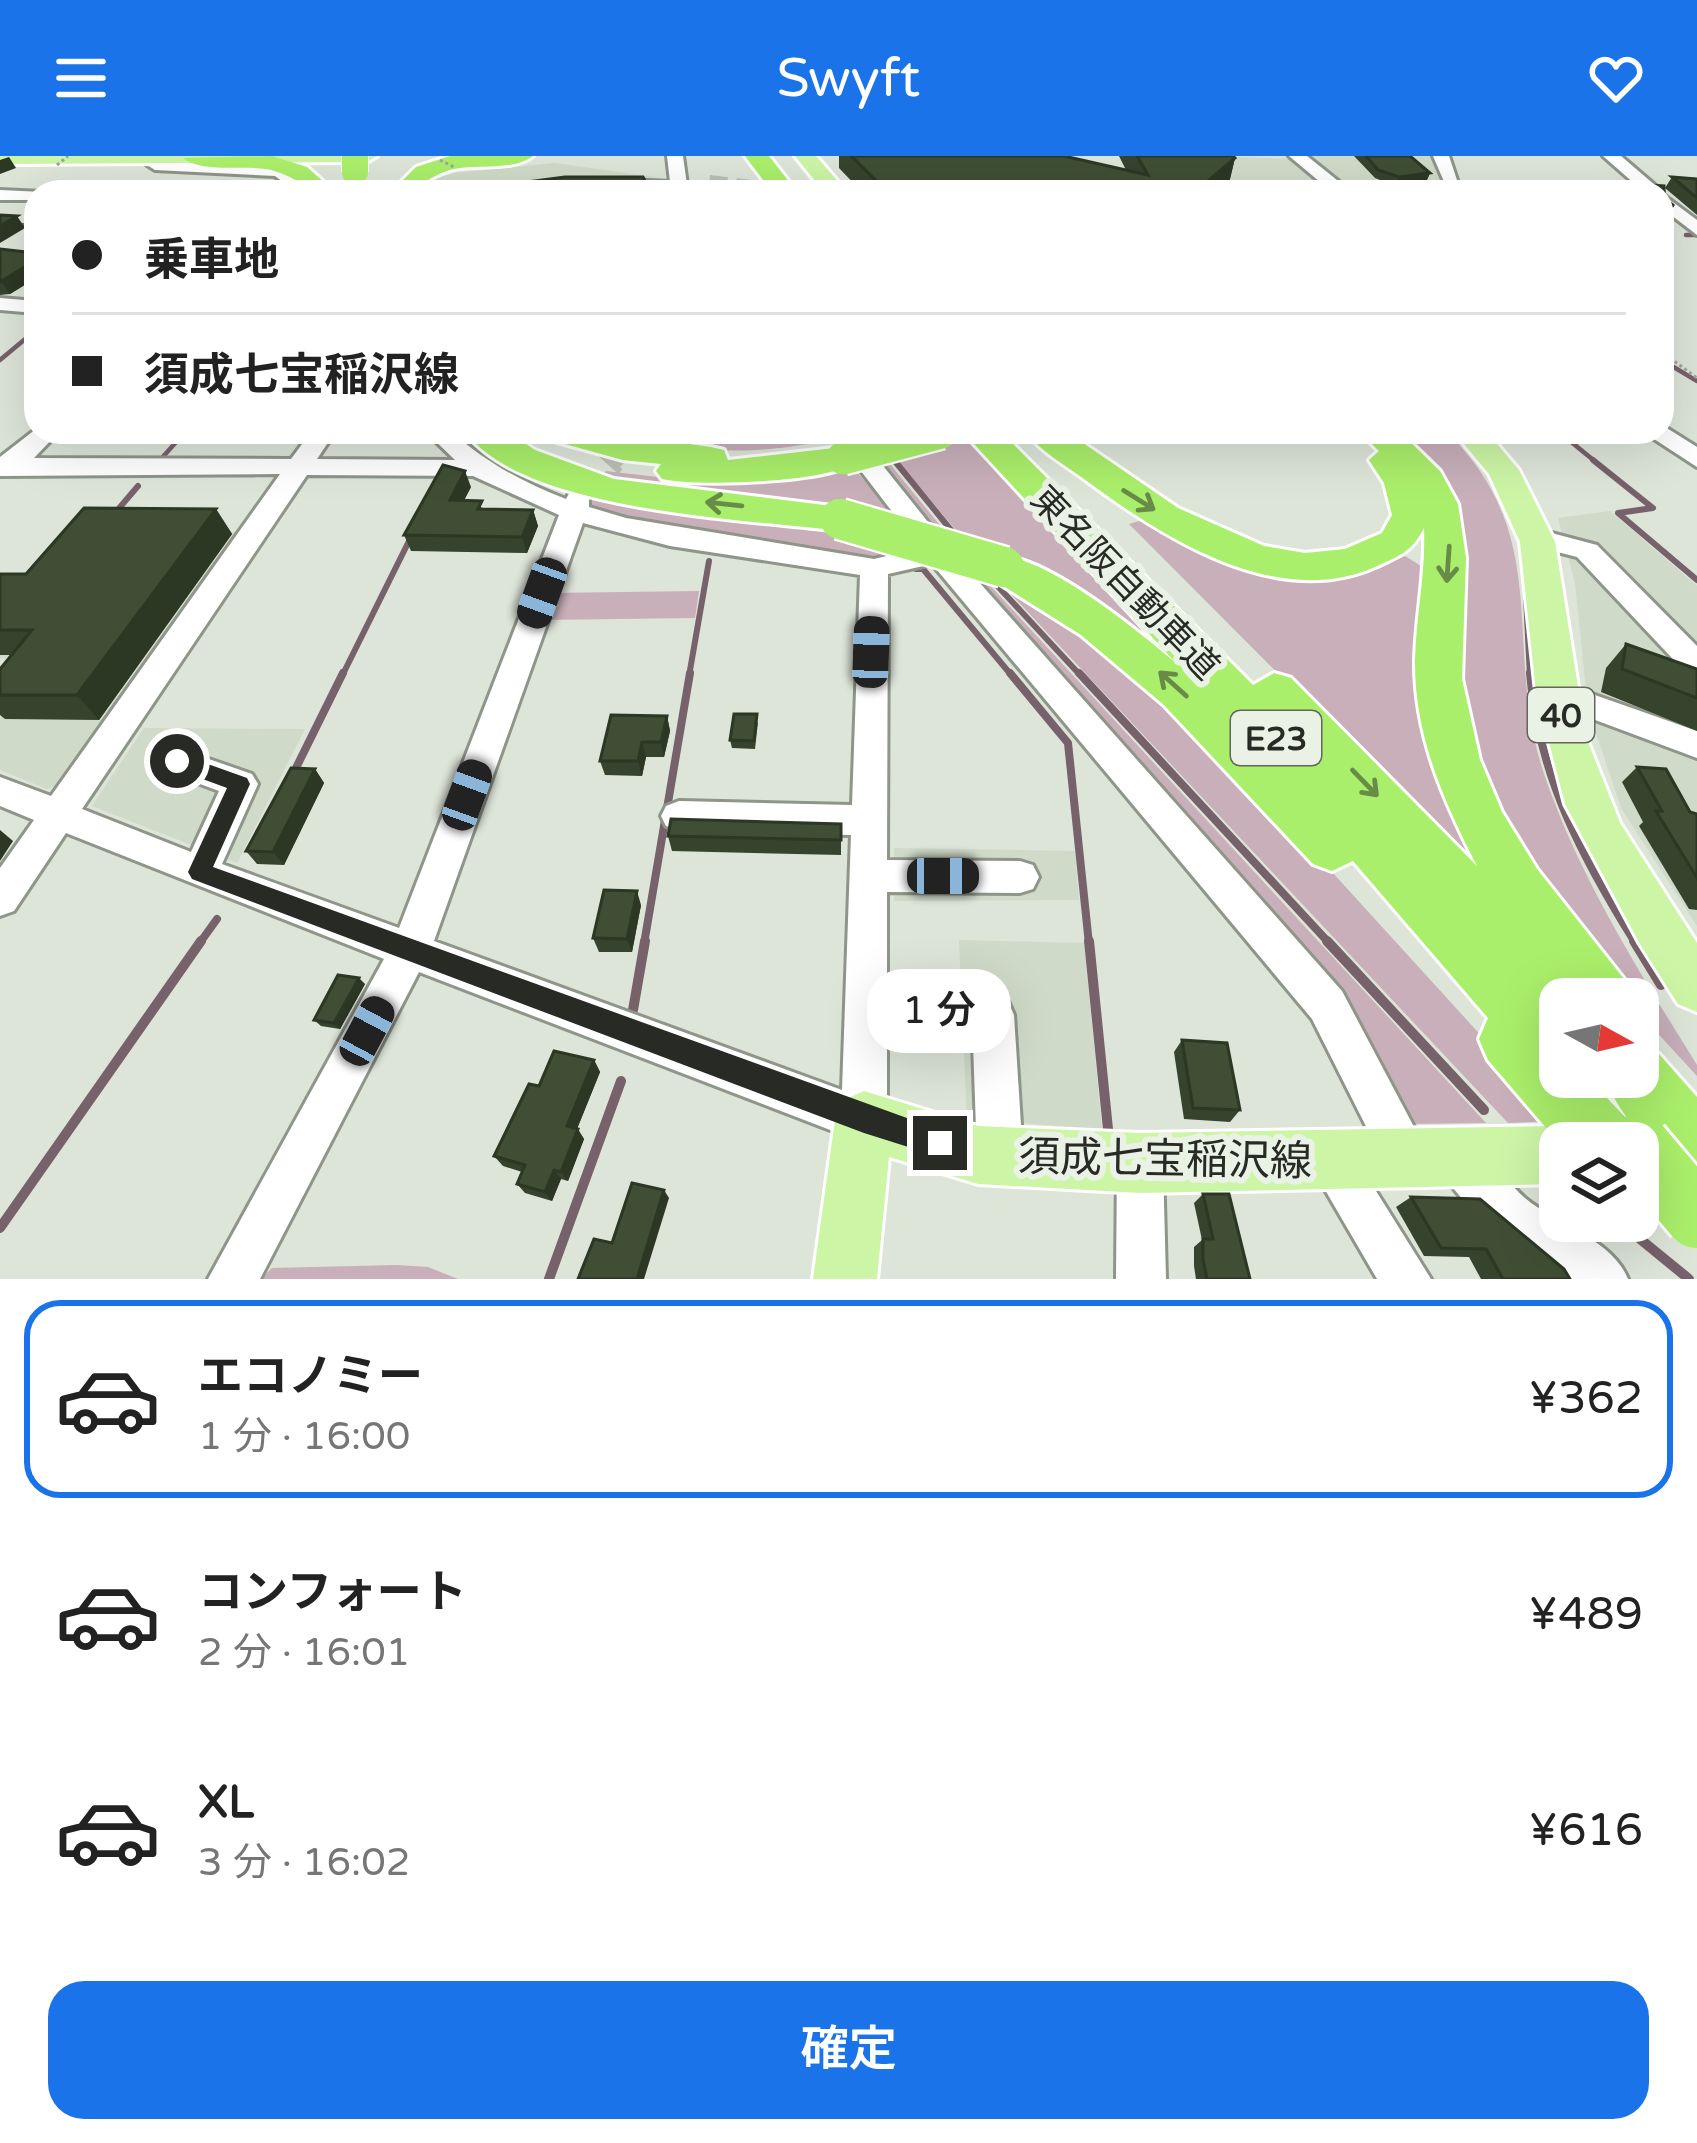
<!DOCTYPE html>
<html lang="ja">
<meta charset="utf-8">
<style>
body{margin:0;font-family:"Varela Round","Noto Sans JP",sans-serif;background:#f2f2f2;color:#222;height:100vh;display:flex;flex-direction:column;font-size:45px;white-space:nowrap}
*{box-sizing:border-box;margin:0}
p{font-size:39px;color:#767676}
.icon{flex:none;width:66px;height:66px;fill:none;stroke:currentColor;stroke-width:2;stroke-linecap:round;stroke-linejoin:round}
.map{position:relative;height:1123px;overflow:hidden}
.side{display:flex;flex-direction:column;background:#fff;flex:1}
.side>*{flex:none}
.banner{position:absolute;left:24px;top:24px;width:1650px;height:264px;border-radius:36px;box-shadow:0 12px 48px #0002;display:grid;align-content:center;height:264px;padding:0 48px;background:#fff}
.needle{width:78px;rotate:98deg}
.fabs{position:absolute;left:1539px;top:822px;display:grid;gap:24px}
.fabs a{display:grid;place-items:center;width:120px;height:120px;border-radius:24px;background:#fff;box-shadow:0 12px 48px #0002;font-size:60px}
.end{position:absolute;width:54px;height:54px;margin:-27px;border:15px solid #272a25;background:#fff;box-shadow:0 0 0 6px #fff}
.from{border-radius:50%}
.bubble{position:absolute;height:84px;border-radius:36px;background:#fff;box-shadow:0 12px 48px #0002;font-size:39px;font-weight:600;line-height:84px;text-align:center}
.car{position:absolute;width:36px;height:72px;margin:-36px -18px;border-radius:15px;box-shadow:0 0 9px 3px #0007;background:linear-gradient(#222 24%,#8ab4d8 0 40%,#222 0 76%,#8ab4d8 0 86%,#222 0)}
.banner b{display:flex;align-items:center;gap:42px;height:114px;font-size:45px}
.banner b+b{border-top:3px solid #e0e0e0}
.banner i{width:30px;height:30px;background:#222}
ul{padding:21px 0 0;list-style:none}
li{display:flex;align-items:center;gap:36px;height:198px;margin:0 24px 18px;padding:0 24px;border:6px solid transparent;border-radius:36px}
li div{flex:1}
li b{display:block;font-size:45px}
li em{font-style:normal;font-weight:600}
li.current{border-color:#1a73e8}
li>.icon{width:108px;height:108px;stroke-width:1.5}
.action{display:flex;gap:24px;margin-top:auto;padding:24px 48px}
.action a{flex:1;height:138px;border-radius:36px;background:#1a73e8;color:#fff;font-size:48px;font-weight:600;line-height:138px;text-align:center}
header{display:flex;justify-content:space-between;align-items:center;height:156px;padding:0 48px;background:#1a73e8;color:#fff;font-size:54px;font-weight:600}
.map>svg:first-child{display:block}
.built{fill:#d0dac8}
.green{fill:#c8afba}
.lines{fill:none;stroke-linecap:round;stroke-linejoin:round}
.stream-far3{stroke:#77616a;stroke-width:4.5}
.stream-far2{stroke:#77616a;stroke-width:6}
.stream-far1{stroke:#77616a;stroke-width:8}
.stream{stroke:#77616a;stroke-width:10}
.minor-tunnel-far2{stroke:#b9bfb4;stroke-width:18;stroke-dasharray:18 9;stroke-linecap:butt}
.minor-tunnel-far1{stroke:#b9bfb4;stroke-width:22;stroke-dasharray:22 12;stroke-linecap:butt}
.minor-tunnel{stroke:#b9bfb4;stroke-width:28;stroke-dasharray:28 14;stroke-linecap:butt}
.minor-casing{stroke:#8e9589;stroke-width:6}
.major-casing{stroke:#fff;stroke-width:6}
.highway-casing{stroke:#fff;stroke-width:6}
.path{stroke:#9fa49b;stroke-width:3;stroke-dasharray:3 3;stroke-linecap:butt}
.minor{fill:#fff;fill-rule:evenodd}
.major{fill:#ccf5a6;fill-rule:evenodd}
.highway{fill:#aaef6b;fill-rule:evenodd}
.highway-bridge-far3-casing{stroke:#fff;stroke-width:28;stroke-linecap:butt}
.highway-bridge-far2-casing{stroke:#fff;stroke-width:38;stroke-linecap:butt}
.highway-bridge-far1-casing{stroke:#fff;stroke-width:45;stroke-linecap:butt}
.highway-bridge-casing{stroke:#fff;stroke-width:70;stroke-linecap:butt}
.path-bridge{stroke:#9fa49b;stroke-width:3;stroke-dasharray:3 3;stroke-linecap:butt}
.highway-bridge-far3{stroke:#aaef6b;stroke-width:26}
.highway-bridge-far2{stroke:#aaef6b;stroke-width:33}
.highway-bridge-far1{stroke:#aaef6b;stroke-width:40}
.highway-bridge{stroke:#aaef6b;stroke-width:64}
.wall{fill:#36432d}
.shaded-wall{fill:#2c3724}
.building{fill:#3f4e34;stroke:#2c3724;stroke-width:3}
.oneway{stroke:#688c48}
.route{fill:#272a25}
.labels{text-anchor:middle;stroke-width:12;stroke-linejoin:round;paint-order:stroke}
.shield{fill:#eaf1e5;stroke:#62665f;stroke-width:3}
.shield-label{font-size:33px;font-weight:bold;fill:#272a25}
.street-label{font-size:36px;fill:#272a25;stroke:#eaf1e5}
.near-street-label{font-size:42px;fill:#272a25;stroke:#eaf1e5}
</style>
<header><svg class="icon" aria-label="menu" viewBox="0 0 24 24"><path d="M4 6h16M4 12h16M4 18h16"/></svg>Swyft<svg class="icon" aria-label="heart" viewBox="0 0 24 24"><path d="M12 20l-8-8c-3-5 5-10 8-4 3-6 11-1 8 4z"/></svg></header>
<div class="map">
<svg width="1697" height="1123" viewBox="0 0 1697 1123">
<rect width="100%" height="100%" fill="#dde4d8"/>
<g class="built">
<polygon points="1210,0 1291,3 1332,36 1239,36"/>
<polygon points="1314,0 1440,0 1448,30 1353,34 1310,2"/>
<polygon points="554,7 668,23 672,36 425,36 434,23 455,17"/>
<polygon points="1610,355 1697,430 1697,583 1587,543 1575,427 1558,362"/>
<polygon points="105,375 241,376 68,625 47,633 0,614 0,562 46,503 0,502 0,494"/>
<polygon points="1589,556 1697,595 1697,770 1621,652"/>
<polygon points="144,572 305,573 237,707 92,650"/>
<polygon points="894,692 1075,695 1079,744 894,745"/>
<polygon points="959,784 1084,787 1102,973 967,963"/>
</g>
<g class="green">
<path d="M587 276H825L829 284C737 303 677 294 587 276Z"/>
<path d="M1390 276H1447C1556 383 1501 489 1544 618 1579 721 1640 817 1697 909V920L1638 856V843H1626L1537 728 1478 614 1457 530 1467 401 1459 361Z"/>
<polygon points="963,281 1101,420 1112,441 1121,439 1149,471 1137,476 1054,449 1218,591 1559,965 1508,967 994,420 893,299"/>
<polygon points="884,301 985,424 1486,967 1403,968 878,303"/>
<polygon points="850,309 900,363 901,397 873,405 677,377 579,351 588,336 732,343 600,321 606,315 683,324"/>
<polygon points="1146,363 1339,418 1378,412 1405,400 1429,415 1501,741 1129,368"/>
<polygon points="699,435 695,462 541,464 550,437"/>
<polygon points="397,1109 428,1111 458,1123 261,1123 272,1112"/>
</g>
<g class="lines">
<g class="stream-far3">
<polyline points="1368,35 1407,32"/>
<polyline points="0,68 36,70"/>
<polyline points="1686,79 1697,79"/>
<polyline points="0,204 36,174"/>
<polyline points="1662,204 1697,225"/>
<polyline points="1451,276 1471,296"/>
<polyline points="1559,276 1597,307"/>
<polyline points="889,298 896,307"/>
<polyline points="161,303 185,276"/>
</g>
<g class="stream-far2">
<polyline points="894,304 955,379"/>
<polyline points="1593,304 1653,352 1618,357 1697,424"/>
<polyline points="115,357 138,330"/>
<polyline points="916,413 923,413 1012,520"/>
<polyline points="991,423 1081,520"/>
<polyline points="1526,441 1530,520"/>
<polyline points="342,520 412,379"/>
<polyline points="689,520 709,405"/>
</g>
<g class="stream-far1">
<polyline points="1010,517 1068,587 1089,788"/>
<polyline points="1079,517 1330,788"/>
<path d="M1530 517C1538 619 1583 703 1636 788"/>
<polyline points="293,618 343,517"/>
<polyline points="199,788 217,763"/>
<polyline points="644,788 690,517"/>
</g>
<g class="stream">
<polyline points="1089,785 1108,973"/>
<polyline points="1327,785 1484,954"/>
<polyline points="1634,785 1661,829"/>
<polyline points="633,854 645,785"/>
<polyline points="1618,1065 1689,1123"/>
<polyline points="0,1072 201,785"/>
<polyline points="549,1123 621,925"/>
</g>
<polyline class="minor-tunnel-far2" points="709,28 778,36"/>
<polyline class="minor-tunnel-far1" points="609,307 636,276"/>
<polyline class="minor-tunnel" points="580,340 612,304"/>
<defs>
<g id="minor">
<polygon points="152,0 276,10 296,15 314,36 296,36 275,20 155,14 147,9"/>
<polygon points="667,0 683,0 688,36 560,36 625,24 670,26"/>
<polygon points="1289,0 1307,0 1352,36 1332,36"/>
<polygon points="1433,0 1449,0 1461,36 1387,36 1445,28"/>
<polygon points="1603,0 1621,0 1663,36 1644,36"/>
<polygon points="0,34 43,36 36,36 36,44 0,44"/>
<polygon points="1662,38 1697,64 1697,79 1662,52"/>
<polygon points="0,142 36,145 36,157 0,154"/>
<polygon points="1662,269 1697,291 1697,311 1651,281 1648,276 1662,276"/>
<path d="M36 273 59 276 34 302 291 303 311 276H335L317 303 455 304 426 276H452C487 307 522 326 566 343L571 334H589V351L626 362 874 403 920 392 831 276H856L948 391 1342 835 1422 986 1429 1002 1422 1018 1406 1025 1390 1018 1312 863 932 408 888 418 887 704 1020 705 1033 709 1039 721 1033 733 1020 737 887 736V964L880 980 864 987 419 816 260 1123H208L384 803 66 677 14 755 0 760V712L34 664 0 650V621L51 640 280 318 0 320V301ZM307 319 473 320 559 359 399 772 222 708 258 628 252 618 177 592 165 595 160 605 165 615 219 635 191 696 82 653ZM583 367 670 390 860 419 852 649 679 645 666 650 661 660 666 670 679 675 851 679 842 934 434 785Z"/>
<polygon points="1540,374 1597,389 1697,490 1697,520 1686,517 1577,401 1530,389 1526,383"/>
<polygon points="1558,526 1697,575 1697,602 1547,546 1542,538 1547,530"/>
<polygon points="993,839 1008,845 1014,859 1023,1000 1016,1016 1000,1023 984,1016 977,1000 972,859 978,845"/>
<path d="M1457 978C1487 990 1501 1021 1525 1042 1557 1069 1612 1083 1628 1123 1608 1123 1581 1123 1562 1123 1524 1114 1448 1036 1434 1001L1441 985Z"/>
<polygon points="1330,980 1346,987 1431,1123 1377,1123 1307,1003 1314,987"/>
<polygon points="1140,984 1156,991 1163,1007 1166,1123 1116,1123 1117,1007 1124,991"/>
</g>
<g id="major">
<polygon points="0,0 377,0 367,6 0,8"/>
<polygon points="795,0 816,0 847,36 824,36"/>
<polygon points="1454,276 1487,276 1519,314 1555,386 1586,581 1620,667 1697,787 1697,856 1678,848 1640,788 1565,648 1536,536 1520,386 1489,318"/>
<polygon points="864,935 978,970 1140,977 1560,970 1581,978 1584,987 1560,987 1560,1028 1140,1037 978,1028 889,1001 877,1123 813,1123 835,964 844,944"/>
</g>
<g id="highway">
<path d="M272 0 307 11 335 36C307 36 294 18 266 13 242 9 201 17 183 2Z"/>
<path d="M450 0H533C514 15 478 8 454 13 428 19 418 36 391 36L416 11Z"/>
<polygon points="745,0 769,0 797,36 772,36"/>
<path d="M466 276H508L535 294 614 323 840 351 854 354 860 363 854 372 840 375C748 363 523 356 466 276Z"/>
<path d="M545 276H602L711 291 724 294 728 304 843 291 861 302C843 327 694 331 662 323L656 315 661 308 623 304 550 284Z"/>
<path d="M963 276H1001L1253 529 1274 517 1291 522 1477 710C1444 645 1414 579 1415 504 1416 460 1426 417 1424 372 1412 396 1399 400 1375 411 1276 455 1161 380 1084 323 1065 309 1040 295 1026 276H1067L1178 352 1264 390 1305 397 1345 393 1382 377 1392 359 1384 327 1369 304 1379 295 1359 276H1400L1440 315 1458 348 1466 402 1462 523 1480 604 1502 656 1537 713 1624 823 1633 843H1560V921H1587L1627 963 1636 987 1560 988 1488 904 1479 883 1488 862 1353 705 1332 715 1313 708 1164 549 1081 479 989 421 983 411 989 401C1035 389 1139 476 1175 506Z"/>
<path d="M1638 890 1659 898 1697 941V1023C1658 1007 1620 960 1604 921H1638Z"/>
</g>
</defs>
<use href="#minor" class="minor-casing"/>
<use href="#major" class="major-casing"/>
<use href="#highway" class="highway-casing"/>
<g class="path">
<polyline points="1474,33 1504,36"/>
<polyline points="1662,162 1666,199 1697,222"/>
</g>
<use href="#minor" class="minor"/>
<use href="#major" class="major"/>
<use href="#highway" class="highway"/>
<defs>
<polyline id="highway-bridge-far3" points="355,0 355,16"/>
<polyline id="highway-bridge-far2" points="843,302 941,276"/>
<polyline id="highway-bridge-far1" points="840,363 1004,411"/>
<polyline id="highway-bridge" points="1638,990 1697,1060"/>
</defs>
<use href="#highway-bridge-far3" class="highway-bridge-far3-casing"/>
<use href="#highway-bridge-far2" class="highway-bridge-far2-casing"/>
<use href="#highway-bridge-far1" class="highway-bridge-far1-casing"/>
<use href="#highway-bridge" class="highway-bridge-casing"/>
<g class="path-bridge">
<polyline points="440,4 454,11"/>
<polyline points="57,9 68,0"/>
</g>
<use href="#highway-bridge-far3" class="highway-bridge-far3"/>
<use href="#highway-bridge-far2" class="highway-bridge-far2"/>
<use href="#highway-bridge-far1" class="highway-bridge-far1"/>
<use href="#highway-bridge" class="highway-bridge"/>
</g>
<g class="wall">
<polygon points="839,0 1064,0 1126,14 1119,0 1233,0 1235,2 1229,27 1218,36 862,36 839,12"/>
<polygon points="1354,0 1410,0 1430,17 1426,26 1418,27 1458,36 1411,36 1415,28 1395,30 1375,22"/>
<polygon points="1672,21 1697,23 1697,59 1665,32"/>
<polygon points="1648,29 1664,30 1664,41 1674,50 1667,62 1662,57 1662,36 1643,36"/>
<polygon points="0,93 36,97 36,122 10,138 0,139"/>
<polygon points="471,331 464,344 485,353 533,354 538,370 527,397 411,395 404,379"/>
<polygon points="216,353 232,378 99,564 5,563 0,559 0,513 12,499 0,499 0,418 26,418"/>
<polygon points="1626,488 1697,513 1697,575 1601,536 1606,512"/>
<polygon points="667,560 670,575 664,601 646,601 642,620 605,619 600,605"/>
<polygon points="758,566 755,593 732,592 730,584"/>
<polygon points="1637,611 1690,656 1697,658 1697,754 1689,753 1639,670 1643,666 1622,626"/>
<polygon points="315,613 324,627 284,709 257,708 246,695"/>
<polygon points="841,668 841,699 672,695 668,680"/>
<polygon points="641,749 632,796 599,796 593,782"/>
<polygon points="365,828 340,873 321,870 314,864"/>
<polygon points="1182,884 1240,954 1230,966 1184,963 1174,896"/>
<polygon points="594,904 600,916 577,973 584,983 568,1025 561,1023 552,1045 525,1037 517,1028 522,1016 503,1010 494,1000 539,930"/>
<polygon points="1203,1038 1250,1123 1196,1123 1194,1110 1194,1091 1202,1084 1194,1047"/>
<polygon points="1411,1041 1570,1123 1481,1123 1469,1101 1424,1100 1396,1051"/>
</g>
<g class="shaded-wall">
<polygon points="9,1 16,12 0,18 0,4"/>
<polygon points="1235,2 1229,27 1218,36 1195,36"/>
<polygon points="1430,17 1426,26 1395,30 1399,21"/>
<polygon points="17,60 25,72 0,87 0,70"/>
<polygon points="36,104 36,122 10,138 1,125"/>
<polygon points="465,315 471,331 456,360 450,344"/>
<polygon points="216,353 232,378 99,564 77,539"/>
<polygon points="533,354 538,370 527,397 522,381"/>
<polygon points="667,560 670,575 664,601 661,586"/>
<polygon points="642,586 646,601 642,620 638,605"/>
<polygon points="315,613 324,627 284,709 273,696"/>
<polygon points="0,674 13,685 0,705"/>
<polygon points="637,735 641,749 632,796 627,783"/>
<polygon points="359,822 365,828 340,873 334,867"/>
<polygon points="594,904 600,916 574,980 567,970"/>
<polygon points="578,973 584,983 568,1025 561,1016"/>
<polygon points="554,1014 561,1023 552,1045 545,1036"/>
<polygon points="664,1034 669,1042 644,1123 637,1123"/>
</g>
<g class="building">
<polygon points="851,0 1064,0 1148,19 1137,0 1233,0 1235,2 1195,36 888,36"/>
<polygon points="1366,0 1410,0 1430,17 1399,21 1378,14"/>
<polygon points="565,21 643,21 651,36 467,36 467,34"/>
<polygon points="1672,21 1697,23 1697,42"/>
<polygon points="1415,27 1448,27 1458,36 1428,36"/>
<polygon points="1648,29 1664,30 1664,41 1674,50 1662,40 1662,36 1657,36"/>
<polygon points="0,59 17,60 0,70"/>
<polygon points="0,93 36,97 36,104 0,126"/>
<polygon points="443,309 465,315 450,344 482,345 478,353 533,354 522,381 404,379"/>
<polygon points="84,352 216,353 77,539 0,539 0,513 32,474 0,474 0,418 26,418"/>
<polygon points="1626,488 1697,513 1697,542 1622,513"/>
<polygon points="734,558 757,558 754,585 730,584"/>
<polygon points="611,559 667,560 661,586 642,586 638,605 600,605"/>
<polygon points="1637,611 1666,613 1690,656 1697,658 1697,722 1656,655 1662,655"/>
<polygon points="291,612 315,613 273,696 246,695"/>
<polygon points="671,663 841,668 841,684 668,680"/>
<polygon points="604,734 637,735 627,783 593,782"/>
<polygon points="338,819 359,822 334,867 314,864"/>
<polygon points="1182,884 1227,887 1240,954 1193,952"/>
<polygon points="554,895 594,904 567,970 578,973 561,1016 554,1014 545,1036 517,1028 525,1009 494,1000 529,928 539,930"/>
<polygon points="632,1027 664,1034 637,1123 578,1123 594,1083 612,1087"/>
<polygon points="1203,1038 1229,1038 1250,1123 1207,1123 1203,1103 1203,1083 1213,1083"/>
<polygon points="1411,1041 1480,1043 1564,1113 1570,1123 1503,1123 1486,1093 1441,1092"/>
</g>
<defs><path id="oneway-shaft" d="M-6 0H5M1.5-3L5.5 0L1.5 3" fill="none" stroke-width="1.6" stroke-linecap="round" stroke-linejoin="round" transform="scale(3)"/></defs>
<g class="oneway">
<use href="#oneway-shaft" transform="translate(1139 344) rotate(32)"/>
<use href="#oneway-shaft" transform="translate(724 348) rotate(-174)"/>
<use href="#oneway-shaft" transform="translate(1448 408) rotate(94)"/>
<use href="#oneway-shaft" transform="translate(1173 528) rotate(-138)"/>
<use href="#oneway-shaft" transform="translate(1365 627) rotate(46)"/>
</g>
<polygon class="route" points="177,597 247,622 250,628 213,711 940,974 954,987 950,997 940,1001 864,977 192,723 188,716 227,632 170,611 170,599"/>
<g class="labels">
<g class="shield">
<rect x="1528" y="532" width="66" height="54" rx="9"/>
<rect x="1231" y="555" width="90" height="54" rx="9"/>
</g>
<g class="shield-label">
<text x="1561" y="571">40</text>
<text x="1276" y="594">E23</text>
</g>
<g class="street-label">
<text transform="translate(1126 426) rotate(46)" y="13">東名阪自動車道</text>
</g>
<g class="near-street-label">
<text transform="translate(1165 1002) rotate(1)" y="15">須成七宝稲沢線</text>
</g>
</g>
</svg>
<div class="fabs">
<a><svg class="needle" viewBox="-14 -14 28 28"><path d="M0-13l5 13h-10z" fill="#e53935"/><path d="M0 13l5-13h-10z" fill="#767676"/></svg></a>
<a><svg class="icon" aria-label="layers" viewBox="0 0 24 24"><path d="M12 4l9 5-9 5-9-5zM3 14l9 5 9-5"/></svg></a>
</div>
<i class="end from" style="left:177px;top:605px"></i>
<i class="end" style="left:940px;top:987px"></i>
<div class="bubble" style="left:867px;top:813px;width:144px">1 分</div>
<i class="car" style="left:542px;top:437px;rotate:200deg"></i>
<i class="car" style="left:871px;top:496px;rotate:2deg"></i>
<i class="car" style="left:467px;top:639px;rotate:20deg"></i>
<i class="car" style="left:943px;top:720px;rotate:90deg"></i>
<i class="car" style="left:367px;top:875px;rotate:28deg"></i>
<div class="banner">
<b><i class="from"></i>乗車地</b>
<b><i></i>須成七宝稲沢線</b>
</div>
</div>
<section class="side">
<ul>
<li class="current"><svg class="icon" aria-label="car" viewBox="0 0 24 24"><path d="M5 17H2v-5l4-1 3-4h7l3 4 3 1v5h-3M9 17h6M6 11h13"/><circle cx="7" cy="17" r="2"/><circle cx="17" cy="17" r="2"/></svg><div><b>エコノミー</b><p>1 分 · 16:00</p></div><em>¥362</em></li>
<li><svg class="icon" aria-label="car" viewBox="0 0 24 24"><path d="M5 17H2v-5l4-1 3-4h7l3 4 3 1v5h-3M9 17h6M6 11h13"/><circle cx="7" cy="17" r="2"/><circle cx="17" cy="17" r="2"/></svg><div><b>コンフォート</b><p>2 分 · 16:01</p></div><em>¥489</em></li>
<li><svg class="icon" aria-label="car" viewBox="0 0 24 24"><path d="M5 17H2v-5l4-1 3-4h7l3 4 3 1v5h-3M9 17h6M6 11h13"/><circle cx="7" cy="17" r="2"/><circle cx="17" cy="17" r="2"/></svg><div><b>XL</b><p>3 分 · 16:02</p></div><em>¥616</em></li>
</ul>
<div class="action"><a>確定</a></div>
</section>
